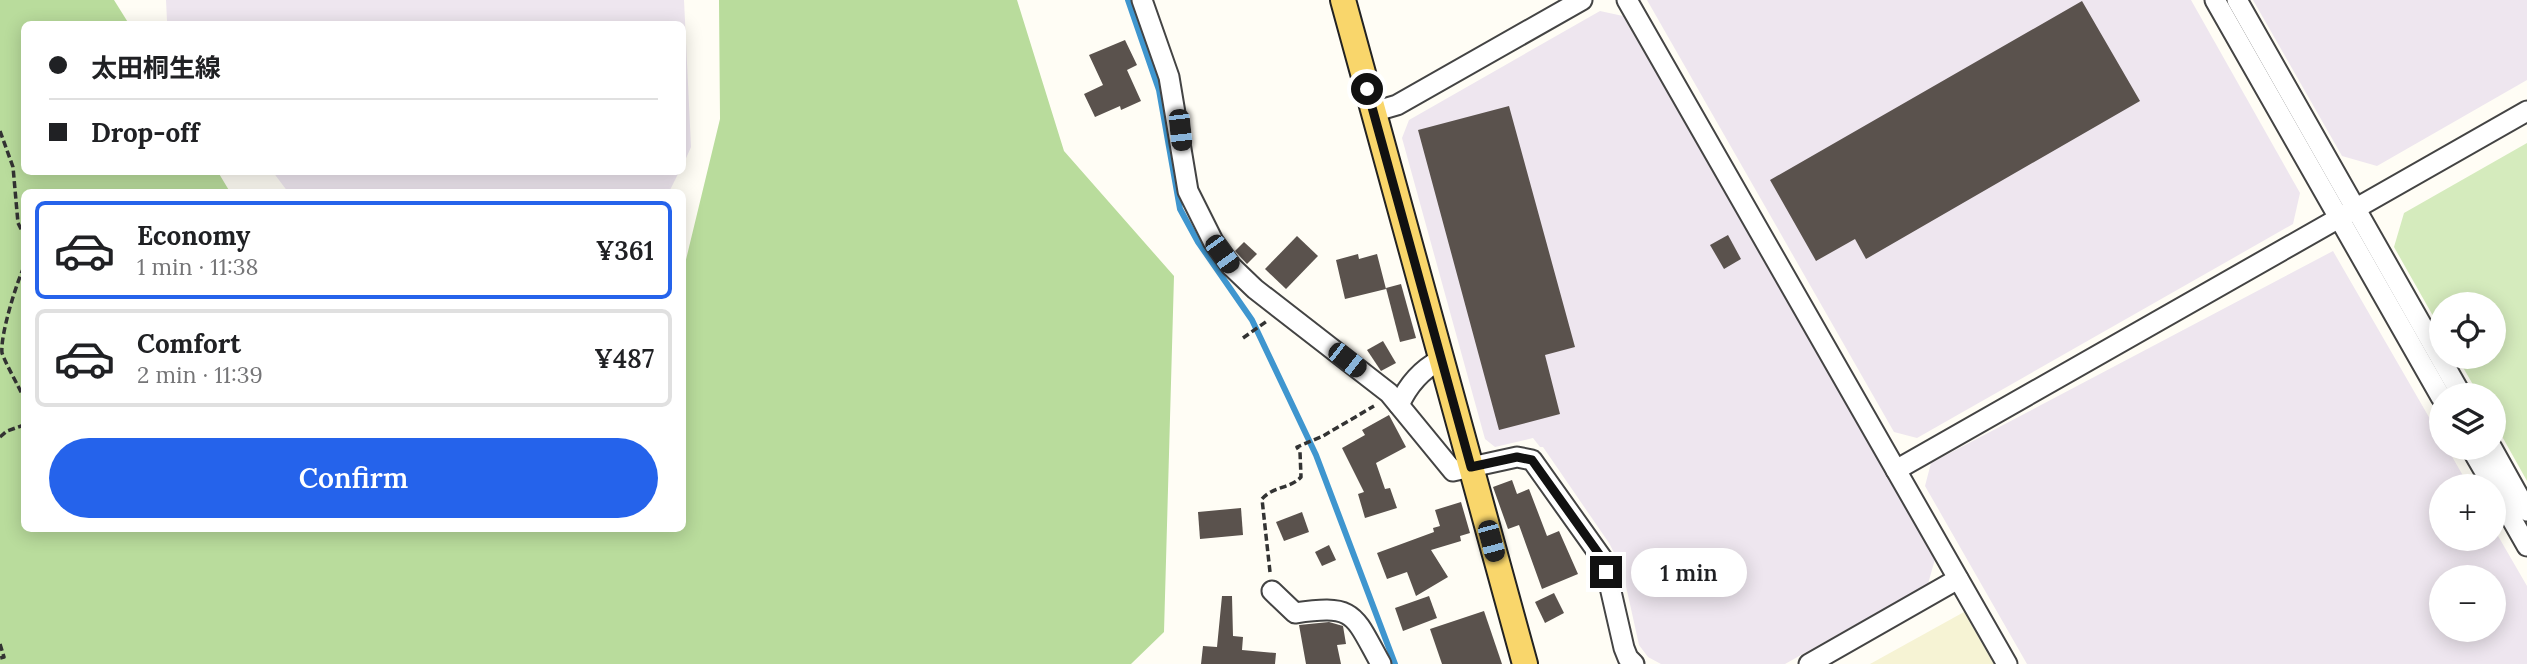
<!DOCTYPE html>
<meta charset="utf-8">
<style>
body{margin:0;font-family:Lora,"Noto Sans JP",serif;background:#f2f2f2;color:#202124;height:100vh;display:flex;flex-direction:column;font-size:26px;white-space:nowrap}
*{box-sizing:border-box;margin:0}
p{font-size:23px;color:#757577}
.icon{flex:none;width:38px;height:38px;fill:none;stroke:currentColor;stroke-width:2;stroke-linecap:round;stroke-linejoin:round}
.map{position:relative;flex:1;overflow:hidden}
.panel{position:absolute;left:21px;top:189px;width:665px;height:343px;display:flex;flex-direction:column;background:#fff;border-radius:10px;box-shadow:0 4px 18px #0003}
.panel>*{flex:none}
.top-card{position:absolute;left:21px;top:21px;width:665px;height:154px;border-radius:10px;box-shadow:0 4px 18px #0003;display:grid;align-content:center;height:154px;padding:0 28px;background:#fff}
.buttons{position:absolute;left:2429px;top:292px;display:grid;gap:14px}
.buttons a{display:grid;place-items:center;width:77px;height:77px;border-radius:50%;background:#fff;box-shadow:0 4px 18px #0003;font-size:35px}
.end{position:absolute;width:32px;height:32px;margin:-16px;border:9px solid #111;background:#fff;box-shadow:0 0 0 4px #fff}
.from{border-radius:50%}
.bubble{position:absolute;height:49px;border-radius:24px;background:#fff;box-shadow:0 4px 18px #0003;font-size:23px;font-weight:600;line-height:49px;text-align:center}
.car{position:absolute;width:21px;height:42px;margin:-21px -10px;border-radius:9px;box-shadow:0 0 5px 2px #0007;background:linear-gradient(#222 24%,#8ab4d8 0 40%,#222 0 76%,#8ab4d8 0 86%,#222 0)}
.top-card b{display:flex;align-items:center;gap:24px;height:66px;font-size:26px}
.top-card b+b{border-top:2px solid #e0e0e0}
.top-card i{width:18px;height:18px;background:#202124}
ul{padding:12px 0 0;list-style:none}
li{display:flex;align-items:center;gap:21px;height:98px;margin:0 14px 10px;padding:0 14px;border:4px solid #e0e0e0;border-radius:10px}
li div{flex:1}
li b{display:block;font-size:26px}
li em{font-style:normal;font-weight:600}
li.on{border-color:#2563eb}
li>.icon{width:63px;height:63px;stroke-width:1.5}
.button{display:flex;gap:14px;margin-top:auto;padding:14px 28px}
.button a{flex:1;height:80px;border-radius:42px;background:#2563eb;color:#fff;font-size:28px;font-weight:600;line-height:80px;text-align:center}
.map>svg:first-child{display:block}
.industrial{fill:#eee6ef;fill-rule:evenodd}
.farmland{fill:#f6f3d4}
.green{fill:#d5ebbd}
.forest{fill:#b9dc9c}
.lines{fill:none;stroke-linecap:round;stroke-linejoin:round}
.stream{stroke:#3f96cf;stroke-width:6}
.building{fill:#5a524d}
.minor-casing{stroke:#444;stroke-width:23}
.major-casing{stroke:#222;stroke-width:28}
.path{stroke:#333;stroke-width:3.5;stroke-dasharray:7 3.5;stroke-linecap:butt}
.minor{stroke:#fff;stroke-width:19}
.major{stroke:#f9d66b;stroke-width:24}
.route{stroke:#111;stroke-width:9}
</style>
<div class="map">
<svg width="2527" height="664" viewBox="0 0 2527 664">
<rect width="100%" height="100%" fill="#fffdf5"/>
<g class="industrial">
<polygon points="166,0 684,0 691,147 683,165 682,24 169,24 167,21"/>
<polygon points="1647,0 2191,0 2300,193 2293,224 1917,438 1894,432"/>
<polygon points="2253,0 2527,0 2527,80 2377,166 2342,156"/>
<polygon points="1600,11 1623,16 1935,559 1928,584 1785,664 1661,664 1648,657 1639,645 1622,568 1609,543 1543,447 1540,447 1533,438 1495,447 1485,439 1402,138 1409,120"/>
<polygon points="273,172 679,172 669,192 288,192"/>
<path d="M2333 251 2441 438V448H2447L2469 486H2441V539H2494V529L2527 586V664H2027L1925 486 1931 463ZM2441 578H2494V630H2441Z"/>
</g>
<polygon class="farmland" points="1964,612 1994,664 1870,664"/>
<polygon class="green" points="2527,143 2527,481 2494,422 2494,396 2479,395 2457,357 2494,357 2494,304 2441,304 2441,330 2394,247 2404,213"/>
<polygon class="forest" points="0,0 114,0 129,24 24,24 24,172 218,172 230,192 24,192 24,528 682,528 683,272 720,119 719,0 1017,0 1064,151 1174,276 1164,632 1131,664 0,664"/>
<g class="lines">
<polyline class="stream" points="1128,0 1159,90 1180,209 1198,242 1252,320 1316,455 1395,664"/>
</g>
<g class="building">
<polygon points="2082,1 2140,101 1866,259 1855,239 1816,261 1770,180"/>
<polygon points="1125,40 1137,65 1127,70 1141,101 1121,110 1120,106 1095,117 1084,94 1103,85 1089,55"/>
<polygon points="1509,106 1575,347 1545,355 1560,414 1499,430 1418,130"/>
<polygon points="1728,235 1741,259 1724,269 1710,245"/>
<polygon points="1297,236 1318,256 1286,289 1265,269"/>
<polygon points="1244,242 1257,254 1247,264 1235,251"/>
<polygon points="1358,254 1359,259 1377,254 1386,289 1345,299 1336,260"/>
<polygon points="1401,284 1416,338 1400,342 1386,288"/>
<polygon points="1383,341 1396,363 1381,371 1367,350"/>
<polygon points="1389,415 1406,447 1376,463 1385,489 1390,488 1397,508 1365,518 1358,494 1364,492 1342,448 1365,435 1362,430"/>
<polygon points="1512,480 1517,494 1529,489 1547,536 1559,531 1578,574 1542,589 1519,525 1508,529 1493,487"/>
<polygon points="1461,502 1470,533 1460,536 1461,541 1431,550 1448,577 1416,596 1407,572 1387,579 1377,553 1434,532 1433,528 1440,526 1435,510"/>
<polygon points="1241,508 1243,535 1200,539 1198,512"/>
<polygon points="1302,512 1309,532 1284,541 1276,522"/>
<polygon points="1329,545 1336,560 1322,566 1315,552"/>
<polygon points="1554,593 1564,613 1545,623 1535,602"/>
<polygon points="1222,596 1232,596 1233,636 1243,637 1242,650 1276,653 1275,664 1201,664 1203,646 1217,647"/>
<polygon points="1429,596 1437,618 1403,631 1395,608"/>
<polygon points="1484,611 1502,664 1442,664 1430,629"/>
<polygon points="1329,622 1343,626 1346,644 1337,645 1341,664 1306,664 1299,625"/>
</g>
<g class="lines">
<defs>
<g id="minor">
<polyline points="1142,0 1169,77 1188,191 1213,241 1231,266 1255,289 1389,393 1453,471 1517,457 1532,460 1604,561 1624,648 1628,658 1634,664"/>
<polyline points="1627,0 2007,664"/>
<polyline points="2215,0 2441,397"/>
<polyline points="2237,0 2462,396"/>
<polyline points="1373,112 1397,105 1582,0"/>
<path d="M1399 405C1408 385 1421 370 1440 360"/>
<polyline points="2471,448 2493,486"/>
<polyline points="2492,448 2527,511"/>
<polyline points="1896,470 2527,111"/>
<polyline points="2494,488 2527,546"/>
<path d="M1272 591 1295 613C1356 604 1353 614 1381 664"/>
<polyline points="1809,664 1958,579"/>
</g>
<polyline id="major" points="1343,0 1525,664"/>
</defs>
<use href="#minor" class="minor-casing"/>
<use href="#major" class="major-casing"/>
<g class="path">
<polyline points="0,131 13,167 18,223 24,235"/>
<path d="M24 267C16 284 0 336 2 353 8 369 18 384 24 399"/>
<polyline points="1243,338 1267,321"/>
<polyline points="0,437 7,431 24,425"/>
<path d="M1270 572 1262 499C1273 486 1290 489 1301 477L1300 452 1297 447 1323 436 1374 406"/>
<polyline points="0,644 4,657 0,658"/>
</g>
<use href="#minor" class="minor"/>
<use href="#major" class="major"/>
</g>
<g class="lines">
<polyline class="route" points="1367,89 1471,467 1517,457 1532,460 1604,561 1606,572"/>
</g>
</svg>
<div class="buttons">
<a><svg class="icon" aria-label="locate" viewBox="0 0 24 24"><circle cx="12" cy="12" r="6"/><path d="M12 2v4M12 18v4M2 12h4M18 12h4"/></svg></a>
<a><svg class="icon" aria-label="layers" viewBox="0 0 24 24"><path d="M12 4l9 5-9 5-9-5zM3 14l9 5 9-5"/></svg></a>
<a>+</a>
<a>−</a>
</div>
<i class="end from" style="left:1367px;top:89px"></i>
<i class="end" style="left:1606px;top:572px"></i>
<div class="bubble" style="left:1631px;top:548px;width:116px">1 min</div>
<i class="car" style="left:1180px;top:130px;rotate:174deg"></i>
<i class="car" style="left:1222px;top:254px;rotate:144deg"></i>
<i class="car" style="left:1347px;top:360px;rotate:128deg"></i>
<i class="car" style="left:1491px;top:541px;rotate:165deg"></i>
<div class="top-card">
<b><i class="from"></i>太田桐生線</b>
<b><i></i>Drop-off</b>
</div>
<section class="panel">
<ul>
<li class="on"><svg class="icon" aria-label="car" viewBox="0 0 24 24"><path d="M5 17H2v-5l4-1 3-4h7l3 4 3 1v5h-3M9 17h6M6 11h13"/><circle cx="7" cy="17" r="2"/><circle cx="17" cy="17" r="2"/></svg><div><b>Economy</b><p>1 min · 11:38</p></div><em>¥361</em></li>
<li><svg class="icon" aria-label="car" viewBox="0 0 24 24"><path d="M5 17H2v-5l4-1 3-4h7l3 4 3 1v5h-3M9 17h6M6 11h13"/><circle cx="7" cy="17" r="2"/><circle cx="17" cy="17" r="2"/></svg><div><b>Comfort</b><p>2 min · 11:39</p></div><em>¥487</em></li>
</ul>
<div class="button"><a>Confirm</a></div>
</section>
</div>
